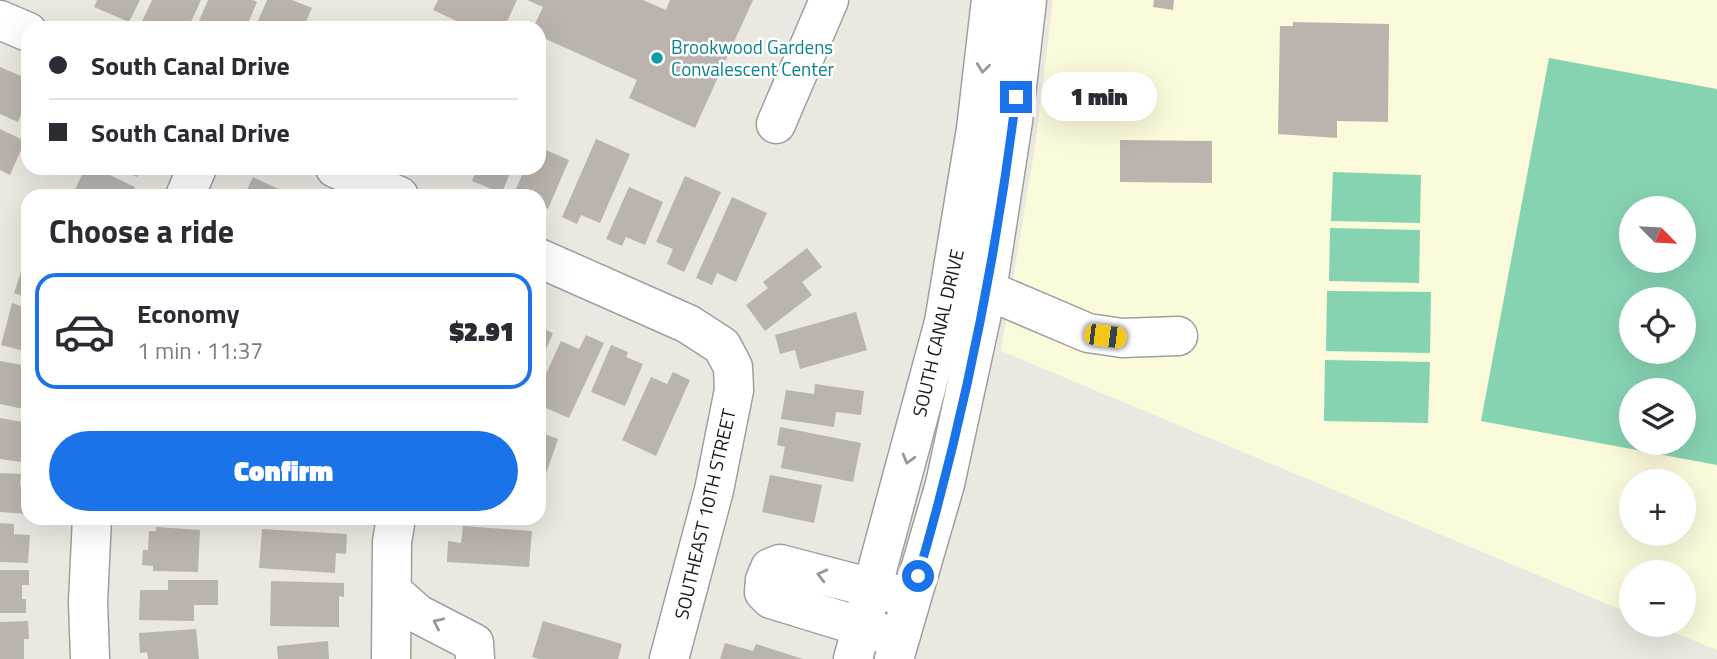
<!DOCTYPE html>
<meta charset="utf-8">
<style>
body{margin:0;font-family:"Titillium Web",sans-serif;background:#f2f2f3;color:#2b2b33;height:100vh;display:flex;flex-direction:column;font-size:26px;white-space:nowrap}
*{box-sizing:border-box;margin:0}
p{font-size:23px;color:#7c7c81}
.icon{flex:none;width:38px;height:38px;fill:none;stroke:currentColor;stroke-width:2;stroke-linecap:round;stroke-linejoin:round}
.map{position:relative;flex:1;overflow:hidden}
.sheet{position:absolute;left:21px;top:189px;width:525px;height:336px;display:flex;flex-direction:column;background:#fff;border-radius:21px;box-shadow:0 7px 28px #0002}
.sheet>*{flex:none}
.top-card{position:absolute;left:21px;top:21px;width:525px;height:154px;border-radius:21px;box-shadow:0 7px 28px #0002;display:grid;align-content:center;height:154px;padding:0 28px;background:#fff}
.needle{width:46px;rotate:114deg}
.controls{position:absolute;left:1619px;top:196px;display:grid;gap:14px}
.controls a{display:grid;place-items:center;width:77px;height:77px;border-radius:50%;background:#fff;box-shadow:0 7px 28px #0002;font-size:35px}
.end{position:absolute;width:32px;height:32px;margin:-16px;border:9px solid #1a73e8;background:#fff;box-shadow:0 0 0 4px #fff}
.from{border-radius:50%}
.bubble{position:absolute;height:49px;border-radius:24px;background:#fff;box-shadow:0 7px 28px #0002;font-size:23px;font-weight:800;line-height:49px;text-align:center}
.car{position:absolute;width:21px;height:42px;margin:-21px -10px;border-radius:9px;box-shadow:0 0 5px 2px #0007;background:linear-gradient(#f5c518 24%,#345 0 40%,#f5c518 0 76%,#345 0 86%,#f5c518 0)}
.top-card b{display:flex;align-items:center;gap:24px;height:66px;font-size:26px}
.top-card b+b{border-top:2px solid #e1e1e2}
.top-card i{width:18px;height:18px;background:#2b2b33}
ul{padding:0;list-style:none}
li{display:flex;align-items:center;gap:21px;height:116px;margin:0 14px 10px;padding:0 14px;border:4px solid #e1e1e2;border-radius:21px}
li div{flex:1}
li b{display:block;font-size:26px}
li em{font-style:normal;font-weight:800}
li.on{border-color:#1a73e8}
li>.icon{width:63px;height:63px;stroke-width:1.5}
h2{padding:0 28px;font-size:32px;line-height:84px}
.primary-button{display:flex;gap:14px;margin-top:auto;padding:14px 28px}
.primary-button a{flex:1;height:80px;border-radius:42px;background:#1a73e8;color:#fff;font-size:28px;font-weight:800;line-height:80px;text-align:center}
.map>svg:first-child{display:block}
.education{fill:#fbfadb;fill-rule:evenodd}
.pitch{fill:#86d3b2;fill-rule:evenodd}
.building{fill:#bbb3ae}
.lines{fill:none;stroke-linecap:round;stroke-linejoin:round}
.minor-casing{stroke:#9f9f9f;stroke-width:41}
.minor{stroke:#fff;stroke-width:38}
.oneway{stroke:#989898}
.route{stroke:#1a73e8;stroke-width:9}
.culture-dot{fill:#0f9aa8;stroke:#fff;stroke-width:2.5}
.labels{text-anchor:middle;stroke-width:5;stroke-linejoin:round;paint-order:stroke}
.culture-label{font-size:19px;fill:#0d838f;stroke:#fff;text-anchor:start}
.street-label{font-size:19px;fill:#1b1b1b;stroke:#fff}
</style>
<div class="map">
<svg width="1717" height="659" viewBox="0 0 1717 659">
<rect width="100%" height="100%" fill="#ebe8e1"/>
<path class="education" d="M1053 0H1717V650L1656 625H1684V572H1631V614L1001 351 1035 147ZM1631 208H1684V261H1631ZM1631 299H1684V352H1631ZM1631 390H1684V443H1631ZM1631 481H1684V534H1631Z"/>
<g class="pitch">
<path d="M1549 58 1717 89V465L1481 421ZM1631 208H1684V261H1631ZM1631 299H1684V352H1631ZM1631 390H1684V443H1631Z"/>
<polygon points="1333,172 1421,175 1420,223 1331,221"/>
<polygon points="1330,228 1420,230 1419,283 1329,281"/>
<polygon points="1327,291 1431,292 1430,353 1326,351"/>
<polygon points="1325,360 1430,362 1428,423 1324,421"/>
</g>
<g class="building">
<polygon points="97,0 140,0 129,22 94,7"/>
<polygon points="152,0 201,0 188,28 139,28"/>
<polygon points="208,0 253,0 257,2 246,28 196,28"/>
<polygon points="267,0 292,0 312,8 303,28 255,28"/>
<polygon points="438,0 517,0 504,28 472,28 433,10"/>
<polygon points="527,0 643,0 666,10 670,0 753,0 695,128 629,98 637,80 539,36 539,28 533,28 543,7"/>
<polygon points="1154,0 1174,0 1173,10 1153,7"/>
<polygon points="1293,22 1389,24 1388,122 1337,121 1337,138 1278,134 1280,26 1293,26"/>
<polygon points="0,67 28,79 28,99 18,122 0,114"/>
<polygon points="0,129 25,141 10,175 0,170"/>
<polygon points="596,139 630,154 600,223 581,215 577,224 562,217"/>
<polygon points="1120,140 1212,141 1212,183 1120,182"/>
<polygon points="539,147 569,160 548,209 539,205 539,196 533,196 516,189 525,168 539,168"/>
<polygon points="85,168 95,168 135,187 131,196 72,196"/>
<polygon points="119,168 141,168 137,177"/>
<polygon points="477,168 512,168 502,193 472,181"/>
<polygon points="685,176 721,192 684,272 667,264 673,249 656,242"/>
<polygon points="253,177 293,196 244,196"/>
<polygon points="629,187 663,202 645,245 626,237 622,246 606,239"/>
<polygon points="732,197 767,213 736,282 717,273 712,285 696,278"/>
<polygon points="807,248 822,267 802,282 812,295 765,331 746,305 768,288 763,282"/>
<polygon points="27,254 28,254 28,298 14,293"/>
<polygon points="12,303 28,308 28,352 1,345"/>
<polygon points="856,312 867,350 800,369 795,350 780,354 775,335"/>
<polygon points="539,327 553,333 539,366"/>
<polygon points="586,335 604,343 569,418 539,405 539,389 561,341 579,349"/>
<polygon points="611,345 628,352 626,357 643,364 625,406 591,392"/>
<polygon points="0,361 28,366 28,410 0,404"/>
<polygon points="673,372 690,380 656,456 622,440 651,377 667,384"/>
<polygon points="815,384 864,391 861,415 836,412 834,427 781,419 786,390 814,394"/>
<polygon points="0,418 28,423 28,463 0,459"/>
<polygon points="780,427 861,443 853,482 781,468 785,447 777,445"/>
<polygon points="539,432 558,439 546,474 539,471"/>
<polygon points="0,473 21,474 20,485 28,486 28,514 0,512"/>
<polygon points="770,475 822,485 814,523 762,512"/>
<polygon points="314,518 350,518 349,525"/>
<polygon points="0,523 14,524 14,534 30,535 28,563 0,562"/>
<polygon points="463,526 532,531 529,567 447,562 448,541 461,543"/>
<polygon points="156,527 200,530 198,572 153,571 153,566 142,565 143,550 148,550 149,531 156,531"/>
<polygon points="262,529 347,534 346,554 336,553 335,573 259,568"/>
<polygon points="0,570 29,570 29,585 22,585 22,599 26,599 26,613 0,613"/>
<polygon points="168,580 218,580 218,605 194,605 194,621 139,620 140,590 168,590"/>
<polygon points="271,581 344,583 344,597 339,596 339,627 270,626"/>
<polygon points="28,621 29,639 24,639 24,659 0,659 0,622"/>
<polygon points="543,621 622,644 618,659 539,659 532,657"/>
<polygon points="196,629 199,659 148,659 147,652 140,653 139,633"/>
<polygon points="328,641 329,659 278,659 277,646"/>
<polygon points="725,643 753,651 756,644 803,659 720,659"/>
</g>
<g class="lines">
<defs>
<g id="minor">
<polyline points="0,20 28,32"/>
<polyline points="776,124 829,0"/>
<polyline points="335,168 399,196"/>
<polyline points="185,196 197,168"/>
<polyline points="539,258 688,324 722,346 733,367 734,390 714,490 669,659"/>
<polyline points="987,290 1088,333 1122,338 1178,336"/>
<polyline points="392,591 418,614 474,643 475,659"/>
<polyline points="885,634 771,599 764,592 765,580 770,568 780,564 895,594"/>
<polyline points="90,659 88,602 92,518"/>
<polyline points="391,659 392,542 396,518"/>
<polyline points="853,659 944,322 976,129 991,0"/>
<polyline points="894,659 945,484 987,290 1013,121 1027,0"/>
</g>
</defs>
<use href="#minor" class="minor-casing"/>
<use href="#minor" class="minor"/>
</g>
<defs><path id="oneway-chevron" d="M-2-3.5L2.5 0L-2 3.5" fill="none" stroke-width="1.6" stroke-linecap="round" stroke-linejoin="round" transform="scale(1.75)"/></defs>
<g class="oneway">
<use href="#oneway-chevron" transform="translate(983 68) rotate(97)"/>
<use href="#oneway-chevron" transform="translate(908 459) rotate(106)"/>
<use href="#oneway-chevron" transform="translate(822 575) rotate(-166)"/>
<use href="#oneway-chevron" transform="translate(438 623) rotate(-155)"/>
</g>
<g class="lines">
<path class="route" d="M918 576C964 419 996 259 1016 97"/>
</g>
<circle class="culture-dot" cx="657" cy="58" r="7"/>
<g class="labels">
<g class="culture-label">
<text x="671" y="54">Brookwood Gardens<tspan x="671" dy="22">Convalescent Center</tspan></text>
</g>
<g class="street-label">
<text transform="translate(938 333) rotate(-77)" y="7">SOUTH CANAL DRIVE</text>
<text transform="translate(705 514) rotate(-77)" y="7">SOUTHEAST 10TH STREET</text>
</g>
</g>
</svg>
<div class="controls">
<a><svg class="needle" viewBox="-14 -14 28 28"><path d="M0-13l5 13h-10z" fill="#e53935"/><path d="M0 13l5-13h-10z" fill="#7c7c81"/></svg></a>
<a><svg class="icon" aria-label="locate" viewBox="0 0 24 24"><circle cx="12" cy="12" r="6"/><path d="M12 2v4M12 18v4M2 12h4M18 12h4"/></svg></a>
<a><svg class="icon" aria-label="layers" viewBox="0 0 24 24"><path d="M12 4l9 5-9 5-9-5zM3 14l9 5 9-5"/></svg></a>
<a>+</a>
<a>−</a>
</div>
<i class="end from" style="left:918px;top:576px"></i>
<i class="end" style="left:1016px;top:97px"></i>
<div class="bubble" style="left:1041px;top:72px;width:116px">1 min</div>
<i class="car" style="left:1105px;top:336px;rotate:97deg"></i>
<div class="top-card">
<b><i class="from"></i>South Canal Drive</b>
<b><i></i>South Canal Drive</b>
</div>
<section class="sheet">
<h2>Choose a ride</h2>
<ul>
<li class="on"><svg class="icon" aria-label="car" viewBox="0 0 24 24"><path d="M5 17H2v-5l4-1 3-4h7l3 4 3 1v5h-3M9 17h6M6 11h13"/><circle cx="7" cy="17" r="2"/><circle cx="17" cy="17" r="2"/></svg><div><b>Economy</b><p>1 min · 11:37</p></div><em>$2.91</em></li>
</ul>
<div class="primary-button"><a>Confirm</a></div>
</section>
</div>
